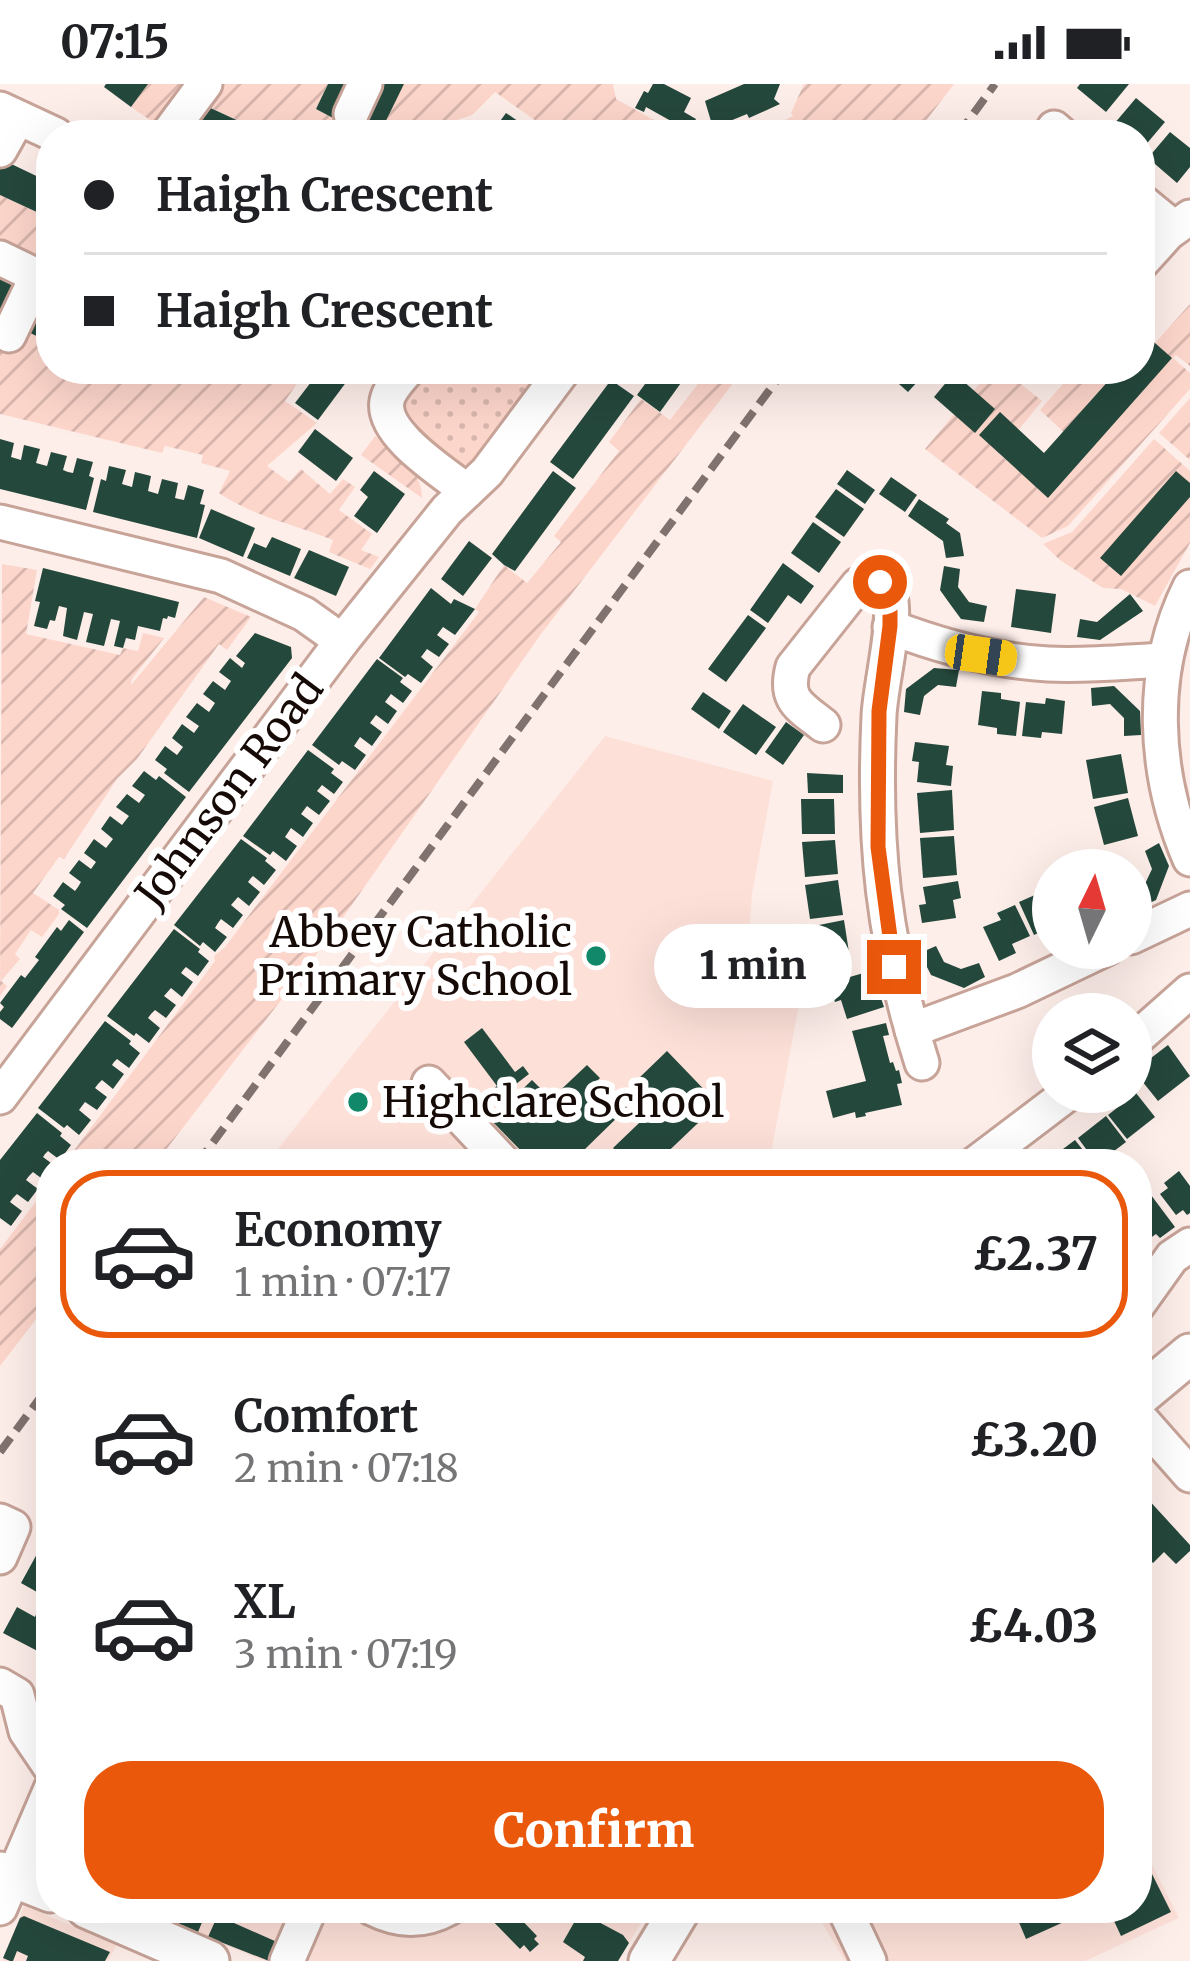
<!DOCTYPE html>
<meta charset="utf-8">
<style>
body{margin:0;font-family:Merriweather,serif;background:#f2f2f2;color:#202124;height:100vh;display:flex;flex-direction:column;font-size:45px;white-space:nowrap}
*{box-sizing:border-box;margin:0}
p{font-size:39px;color:#757577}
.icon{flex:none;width:66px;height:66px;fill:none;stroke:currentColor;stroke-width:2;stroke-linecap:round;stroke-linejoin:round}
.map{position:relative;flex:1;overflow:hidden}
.sheet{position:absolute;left:36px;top:1065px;width:1116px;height:774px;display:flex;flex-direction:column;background:#fff;border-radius:48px;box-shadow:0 12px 48px #0002}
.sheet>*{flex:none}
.hud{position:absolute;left:36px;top:36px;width:1119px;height:264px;border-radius:48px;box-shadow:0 12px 48px #0002;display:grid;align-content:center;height:264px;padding:0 48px;background:#fff}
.needle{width:78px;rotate:5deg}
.buttons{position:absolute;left:1032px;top:765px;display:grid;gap:24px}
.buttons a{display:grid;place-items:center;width:120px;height:120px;border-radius:50%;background:#fff;box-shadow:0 12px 48px #0002;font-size:60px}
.end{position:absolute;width:54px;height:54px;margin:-27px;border:15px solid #ea580c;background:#fff;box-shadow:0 0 0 6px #fff}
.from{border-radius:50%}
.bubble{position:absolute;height:84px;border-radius:42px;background:#fff;box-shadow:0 12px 48px #0002;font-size:39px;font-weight:800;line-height:84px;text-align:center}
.car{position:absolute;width:36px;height:72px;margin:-36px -18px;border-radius:15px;box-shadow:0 0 9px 3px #0007;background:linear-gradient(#f5c518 24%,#345 0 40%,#f5c518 0 76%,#345 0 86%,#f5c518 0)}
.hud b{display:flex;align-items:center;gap:42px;height:114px;font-size:45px}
.hud b+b{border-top:3px solid #e0e0e0}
.hud i{width:30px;height:30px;background:#202124}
ul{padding:21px 0 0;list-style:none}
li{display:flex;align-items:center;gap:36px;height:168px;margin:0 24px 18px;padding:0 24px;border:6px solid transparent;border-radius:48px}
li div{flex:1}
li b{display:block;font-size:45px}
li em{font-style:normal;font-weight:800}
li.active{border-color:#ea580c}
li>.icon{width:108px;height:108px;stroke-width:1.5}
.button{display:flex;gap:24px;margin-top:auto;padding:24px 48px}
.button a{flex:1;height:138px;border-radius:48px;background:#ea580c;color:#fff;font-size:48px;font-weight:800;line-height:138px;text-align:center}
.status{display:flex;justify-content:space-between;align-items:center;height:84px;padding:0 60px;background:#fff;direction:ltr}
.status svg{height:33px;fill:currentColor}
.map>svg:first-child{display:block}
.built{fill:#fde1d9}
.grass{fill:url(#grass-dots)}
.garden{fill:url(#garden-furrows)}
.building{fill:#25483c}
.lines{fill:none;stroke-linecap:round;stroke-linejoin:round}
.minor-casing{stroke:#c7a398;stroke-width:39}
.major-casing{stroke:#c7a398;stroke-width:45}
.minor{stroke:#fff;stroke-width:33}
.major{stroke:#fff;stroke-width:39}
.rail{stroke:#80726e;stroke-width:8;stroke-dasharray:18 9;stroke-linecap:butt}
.route{stroke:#ea580c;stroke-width:15}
.poi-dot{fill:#118869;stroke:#fff;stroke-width:4.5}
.labels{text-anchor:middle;stroke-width:12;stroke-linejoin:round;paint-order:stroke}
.street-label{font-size:42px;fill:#160a07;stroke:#fff}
.poi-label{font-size:42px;fill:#160a07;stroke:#fff;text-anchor:end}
</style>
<div class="status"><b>07:15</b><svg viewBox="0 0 49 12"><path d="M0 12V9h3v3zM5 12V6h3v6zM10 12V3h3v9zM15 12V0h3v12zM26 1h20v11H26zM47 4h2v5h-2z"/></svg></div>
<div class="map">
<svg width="1190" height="1877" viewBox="0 0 1190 1877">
<defs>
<pattern id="grass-dots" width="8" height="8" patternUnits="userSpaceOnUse" patternTransform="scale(3)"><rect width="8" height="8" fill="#fdd6cb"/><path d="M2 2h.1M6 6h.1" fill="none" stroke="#d8b6ad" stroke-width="1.8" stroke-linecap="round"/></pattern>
<pattern id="garden-furrows" width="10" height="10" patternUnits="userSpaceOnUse" patternTransform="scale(3)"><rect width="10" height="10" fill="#fdd6cb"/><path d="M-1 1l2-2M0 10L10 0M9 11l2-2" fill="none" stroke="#d8b6ad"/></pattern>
</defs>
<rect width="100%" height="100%" fill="#feeeea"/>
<g class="built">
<polygon points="605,652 773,697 752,810 749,855 801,910 769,1080 266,1080"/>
<polygon points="1137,1751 1179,1834 1085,1877 845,1877 813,1824 1137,1824"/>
<polygon points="24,1822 117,1860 108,1877 2,1877"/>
<polygon points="135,1824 650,1824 618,1877 264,1877"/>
</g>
<path class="grass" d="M421 285H555L476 382C447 384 425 359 403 342L399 315Z"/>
<g class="garden">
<polygon points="148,0 194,0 162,44 131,23"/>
<polygon points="215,0 328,0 316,25 333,34 331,38 356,51 269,51 205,21"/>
<polygon points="404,0 613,0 616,15 681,51 556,51 495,8 472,31 454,37 443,51 379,51"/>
<polygon points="804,0 954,0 915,51 757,51 793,32 791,29"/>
<polygon points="0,111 40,130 43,126 51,130 51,187 0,164"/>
<path d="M1190 220V282L1176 271 1173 274 1190 289V305L1068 442 1042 454 925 365 992 285C1006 285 1012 294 1025 294L1021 300 1042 317 999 370 1049 413 1087 370 1040 326 1076 285H1140V246L1155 259Z"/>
<path d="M51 243V285H145L181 296 184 285H204L215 290 218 285H307L285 317 317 339 267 382 289 398 301 385 330 410 343 395 355 403 339 426 372 450 361 466 379 473 370 485 329 468 333 456C294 440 254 433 219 409L230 387 201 379 203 371 165 362 162 369 0 330V259L20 263 26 247 45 256Z"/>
<polygon points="700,285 744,285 541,550 328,855 155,1080 64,1080 215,877 214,872 225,863 479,528 475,525 504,481 527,499 561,458 554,452 619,367 609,358 641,315 670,336 701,296 696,291"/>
<polygon points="1190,314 1190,376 1159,349"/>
<path d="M375 352C396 370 422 384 422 414L361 371Z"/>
<polygon points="1154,355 1190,387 1190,459 1155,522 1121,505 1103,504 1060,476 1043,460 1072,448"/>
<polygon points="2,480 37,486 26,550 120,571 123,564 138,567 143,549 164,554 132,595 131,601 204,513 251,533 227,566 219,560 137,675 117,695 64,775 59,773 33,809 59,826 59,830 42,853 31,846 15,870 20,875 1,897 7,902 0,912"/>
<polygon points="51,1098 51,1216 0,1282 0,1165"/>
</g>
<g class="building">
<polygon points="106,0 148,0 131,23 104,3"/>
<polygon points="328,0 349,0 333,34 316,25"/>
<polygon points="382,0 404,0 379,51 370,51 359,46"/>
<polygon points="653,0 664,0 691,14 684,28 696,35 688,51 668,42 671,37 646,23 644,28 635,24 644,7 648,9"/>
<polygon points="744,0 780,0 774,15 780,20 749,34 747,30 713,44 705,17"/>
<polygon points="1080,0 1129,0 1106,28 1077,4"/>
<polygon points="1136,14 1165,38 1143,64 1140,62 1140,51 1127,51 1114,40"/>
<polygon points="204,21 269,51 190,51"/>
<polygon points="506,29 525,42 538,51 490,51"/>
<polygon points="1170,48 1190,64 1190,83 1177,99 1148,74"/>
<polygon points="3,76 51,99 51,130 43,126 41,130 0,111 0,82"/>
<polygon points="0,182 22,192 0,241"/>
<polygon points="43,210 51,214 51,243 45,256 26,247"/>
<polygon points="1147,252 1172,274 1048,414 979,351 1000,328 1044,369 1119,285 1140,285 1140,261"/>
<polygon points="321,285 356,285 318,336 295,319"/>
<polygon points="656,285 691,285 660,328 637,311"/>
<polygon points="882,285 929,285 908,308"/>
<polygon points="954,289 995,325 975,349 934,313"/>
<polygon points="611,296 634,312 573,395 550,378"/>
<polygon points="315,345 353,374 336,397 298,368"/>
<polygon points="0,355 14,359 11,373 21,376 24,361 40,365 36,379 47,382 51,368 67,372 63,386 68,388 73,389 77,374 93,378 89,392 94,394 86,426 0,405"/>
<polygon points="109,382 126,386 122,400 132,403 135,388 151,392 148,407 158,410 162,395 178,399 175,414 179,415 184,416 188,401 204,406 200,420 205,421 197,454 93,428 101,395 106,397"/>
<polygon points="847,386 875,406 865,420 837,400"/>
<polygon points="374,387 405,410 377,449 354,432 368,413 360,406"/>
<polygon points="553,387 576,404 515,487 504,481 492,470"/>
<polygon points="1176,387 1190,399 1190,413 1121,492 1100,474"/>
<polygon points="891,393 917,411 905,428 879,410"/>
<polygon points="836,405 864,425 844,453 815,433"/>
<polygon points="919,415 949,435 946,439 960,449 964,472 946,474 943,457 908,432"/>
<polygon points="211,425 255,444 243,473 199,454"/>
<polygon points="813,438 841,458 819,489 791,469"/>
<polygon points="272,453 301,465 290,492 247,474 254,459 266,464"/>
<polygon points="469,457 492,474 463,512 441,495"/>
<polygon points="309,466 349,483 336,512 294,494"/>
<polygon points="783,479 814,502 801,520 788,511 768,539 750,526"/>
<polygon points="944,482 960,485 958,503 969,518 987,522 984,538 961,535 950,520 940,506"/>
<polygon points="43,484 179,518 175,534 168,532 167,535 163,534 160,547 138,542 135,556 126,554 123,564 114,562 120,537 111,535 104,562 86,558 93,530 84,528 77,556 63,552 67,524 59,522 55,537 50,536 47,545 34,542 40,518 35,517"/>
<polygon points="431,504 451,520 454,515 475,525 455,551 443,543 437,551 449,560 439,573 427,565 421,573 433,583 421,599 408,590 405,593 379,574"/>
<polygon points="1016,505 1056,510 1051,549 1011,543"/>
<polygon points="1130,510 1143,527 1100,556 1077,553 1080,535 1097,538"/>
<polygon points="748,531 766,544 726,598 708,585"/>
<polygon points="255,549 291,563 292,574 189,708 164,689 167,685 155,676 165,662 177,671 183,663 172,654 182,640 194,649 199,642 186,633 197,619 209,628 215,619 203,610 213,597 225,606 231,597 219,588 230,574 242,584 245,579 236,572"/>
<polygon points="377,575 403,594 400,598 412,607 403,619 391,610 385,618 397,627 388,640 376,631 370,639 382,648 372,662 360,653 354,662 366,671 355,686 342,677 339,681 312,661"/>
<polygon points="934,584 959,586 956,603 938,601 924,612 920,631 904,628 906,605"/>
<polygon points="1114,602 1140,627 1141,651 1124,652 1124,634 1110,620 1092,622 1091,604"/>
<polygon points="982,607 1001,609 1001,615 1020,618 1016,652 997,650 997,644 978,641"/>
<polygon points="703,608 731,627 719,645 691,625"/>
<polygon points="1046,614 1065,617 1062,650 1042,648 1041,654 1022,652 1026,618 1045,620"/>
<polygon points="743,620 776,643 756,671 723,648"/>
<polygon points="786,638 804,651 783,681 765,668"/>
<polygon points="915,658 949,662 946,681 953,682 951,702 917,698 919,678 912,677"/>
<polygon points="308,666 334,685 331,689 343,698 334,710 322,701 317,707 330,717 319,731 307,722 301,730 313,739 303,753 291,744 285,753 297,762 286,777 273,767 270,771 243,752"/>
<polygon points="1121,670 1128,709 1093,715 1086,676"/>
<polygon points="144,687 156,696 159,692 186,713 87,844 61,825 65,821 53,812 63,798 75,807 78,803 81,798 69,789 79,776 91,785 96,778 84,769 94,755 106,764 113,755 101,745 110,732 122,741 129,732 116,723 127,710 139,719 145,711 132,702"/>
<polygon points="807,689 843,691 843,709 808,709"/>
<polygon points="952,706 954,746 920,749 917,709"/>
<polygon points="1128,714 1138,752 1104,761 1094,723"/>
<polygon points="801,715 834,715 835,750 802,750"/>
<polygon points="954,752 957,791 923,794 920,754"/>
<polygon points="241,755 267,774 265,777 276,786 264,801 253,792 251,794 248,798 260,808 249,822 238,813 231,821 243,831 233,844 221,835 218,839 215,844 227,853 215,868 203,858 200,862 174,841"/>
<polygon points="835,756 838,790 805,793 802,758"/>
<polygon points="1159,759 1169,782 1156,816 1135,826 1131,817 1131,808 1144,802 1152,785 1145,767"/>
<polygon points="838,796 843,831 810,835 805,801"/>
<polygon points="958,797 961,814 953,816 956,834 922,839 919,821 926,820 923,803"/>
<polygon points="1053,803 1053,842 1034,851 1019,818"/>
<polygon points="1015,821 1030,852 1012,860 1016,869 999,877 983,843 1001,836 997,829"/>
<polygon points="69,836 84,848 12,944 0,935 0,928 4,923 0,919 21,891 25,894 39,876 35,873 57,843 61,847"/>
<polygon points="844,836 850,875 816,881 809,843"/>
<polygon points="174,845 200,865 198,868 209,877 198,892 186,883 184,885 181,889 193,898 182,913 171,904 164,912 176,921 166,934 155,926 151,930 148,934 160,944 149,959 136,949 134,952 107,932"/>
<polygon points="936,862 944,878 961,885 979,879 985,893 964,904 931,891 920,869"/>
<polygon points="867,888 872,906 878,905 884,923 847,935 841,916 835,918 829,899"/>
<polygon points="105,937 131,957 129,960 140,969 129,984 117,975 114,978 112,981 124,990 113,1005 102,996 98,1000 95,1004 107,1013 97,1026 85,1018 79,1026 91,1036 79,1051 67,1041 64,1044 38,1024"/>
<polygon points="886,939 889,951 883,952 890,979 893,978 896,987 899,986 902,999 897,1000 902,1021 865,1029 866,1032 856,1034 855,1028 833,1034 826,1007 866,997 852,947"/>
<polygon points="482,944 515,988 523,982 529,990 490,1020 484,1012 497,1002 464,958"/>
<polygon points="1168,961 1190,992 1158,1017 1134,987"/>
<polygon points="667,967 718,1020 655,1080 637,1080 634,1077 628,1080 613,1064 661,1018 639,994"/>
<polygon points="587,981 600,994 597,997 627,1024 582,1068 594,1080 534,1080 491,1036 532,996 551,1015"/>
<polygon points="1136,1009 1155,1033 1127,1055 1108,1031"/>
<polygon points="37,1029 62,1049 60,1052 71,1061 60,1076 48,1067 45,1070 43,1073 51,1079 51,1088 45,1097 33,1088 29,1092 26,1096 38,1105 28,1118 17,1110 13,1114 10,1118 22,1127 11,1142 0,1134 0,1076"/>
<polygon points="1106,1032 1126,1058 1097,1080 1078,1054"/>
<polygon points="1075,1056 1094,1080 1049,1080 1047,1077"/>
<polygon points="1179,1087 1190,1102 1190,1129 1187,1131 1183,1126 1176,1131 1160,1110 1168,1104 1164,1099"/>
<polygon points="1151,1111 1175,1143 1160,1154 1156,1150 1149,1155 1137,1140 1137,1131 1141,1128 1137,1122"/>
<polygon points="1146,1413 1190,1461 1190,1467 1176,1480 1164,1468 1153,1479 1137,1462 1137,1422"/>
<polygon points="51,1430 51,1501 44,1512 21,1499 43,1459 36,1455"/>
<polygon points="17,1523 35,1533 37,1528 51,1536 48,1541 51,1542 51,1574 3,1549"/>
<polygon points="1137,1760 1171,1828 1121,1852 1108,1824 1137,1824"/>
<polygon points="141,1824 208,1824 198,1848"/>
<polygon points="221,1824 237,1831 234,1839 277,1858 269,1877 208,1853"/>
<polygon points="480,1824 516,1824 513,1827 537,1852 534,1855 539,1860 530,1868 524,1861 520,1865"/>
<polygon points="1013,1824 1095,1824 1026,1855"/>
<polygon points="580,1828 623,1851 629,1859 618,1877 583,1877 585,1873 563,1858"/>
<polygon points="24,1832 50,1843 110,1868 105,1877 26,1877 28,1872 17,1867 13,1877 10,1877 3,1874 20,1834"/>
</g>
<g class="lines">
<defs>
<g id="minor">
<polyline points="0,25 56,51"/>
<polyline points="351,30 365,0"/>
<polyline points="1054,44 1062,51"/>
<polyline points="167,51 205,0"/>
<polyline points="0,66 18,34"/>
<polyline points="1140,116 1174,144"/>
<polyline points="0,174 37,192 9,251"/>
<polyline points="1140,180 1168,149 1190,133"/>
<path d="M408 285C401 294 389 305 387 317 381 350 443 388 467 407L487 388 564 285"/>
<polyline points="0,438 221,492 304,530 342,557"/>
<path d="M1190 503C1148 587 1153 689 1190 775"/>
<path d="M890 543C940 562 994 577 1048 580 1087 582 1125 578 1164 576"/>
<path d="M823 641C799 622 784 616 793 583L858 501 880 498C882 500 889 510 890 513 897 538 880 603 879 632 873 760 883 857 922 979"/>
<polyline points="1131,853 1190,825"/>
<polyline points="912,946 1017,907 1107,864"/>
<polyline points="1131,959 1190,907"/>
<polyline points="429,999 505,1080"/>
<polyline points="0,1013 342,557 447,426 467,407"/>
<polyline points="975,1080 1070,1008"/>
<polyline points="1137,1222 1172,1173 1190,1161"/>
<polyline points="1137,1331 1190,1391"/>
<polyline points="0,1437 13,1443 0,1473"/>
<polyline points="0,1601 17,1611 26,1647 51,1684"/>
<polyline points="0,1824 51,1705"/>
<path d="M372 1824C398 1837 422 1839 449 1824"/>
<polyline points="844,1824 869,1877"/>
<polyline points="287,1877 310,1824"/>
</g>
<g id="major">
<polyline points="1137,1314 1190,1270"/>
<polyline points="0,1788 51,1808"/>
<polyline points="87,1824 209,1877"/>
<polyline points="649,1877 681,1824"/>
</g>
</defs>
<use href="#minor" class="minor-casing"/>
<use href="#major" class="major-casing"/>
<use href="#minor" class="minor"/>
<use href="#major" class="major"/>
<g class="rail">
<polyline points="958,51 995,0"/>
<polyline points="197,1080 785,285"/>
<polyline points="0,1368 51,1299"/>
</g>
</g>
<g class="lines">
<polyline class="route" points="880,498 890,512 890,542 879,627 878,763 894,883"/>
</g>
<g class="poi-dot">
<circle cx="596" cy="872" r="12"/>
<circle cx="358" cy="1018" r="12"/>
</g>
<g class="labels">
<g class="street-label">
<text transform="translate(229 707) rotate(-53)" y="15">Johnson Road</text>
</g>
<g class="poi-label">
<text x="572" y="863">Abbey Catholic<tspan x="572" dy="48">Primary School</tspan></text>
<text x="382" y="1033" text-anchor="start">Highclare School</text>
</g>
</g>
</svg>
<div class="buttons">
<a><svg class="needle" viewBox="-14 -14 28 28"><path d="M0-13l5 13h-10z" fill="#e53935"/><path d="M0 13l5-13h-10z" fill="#757577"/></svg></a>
<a><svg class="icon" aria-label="layers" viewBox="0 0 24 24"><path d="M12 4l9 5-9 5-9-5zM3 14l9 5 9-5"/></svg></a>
</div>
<i class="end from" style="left:880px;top:498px"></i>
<i class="end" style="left:894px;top:883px"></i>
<div class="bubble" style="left:654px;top:840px;width:198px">1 min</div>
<i class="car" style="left:981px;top:571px;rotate:98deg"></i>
<div class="hud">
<b><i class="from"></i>Haigh Crescent</b>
<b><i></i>Haigh Crescent</b>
</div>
<section class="sheet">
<ul>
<li class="active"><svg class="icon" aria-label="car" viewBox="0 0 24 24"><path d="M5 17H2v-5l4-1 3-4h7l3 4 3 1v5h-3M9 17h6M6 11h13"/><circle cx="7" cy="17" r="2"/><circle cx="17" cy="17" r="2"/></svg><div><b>Economy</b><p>1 min · 07:17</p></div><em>£2.37</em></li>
<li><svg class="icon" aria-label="car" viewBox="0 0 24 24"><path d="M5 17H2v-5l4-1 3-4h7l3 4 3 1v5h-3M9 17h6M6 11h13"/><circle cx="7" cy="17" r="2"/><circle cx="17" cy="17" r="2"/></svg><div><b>Comfort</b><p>2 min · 07:18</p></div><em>£3.20</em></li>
<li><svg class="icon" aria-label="car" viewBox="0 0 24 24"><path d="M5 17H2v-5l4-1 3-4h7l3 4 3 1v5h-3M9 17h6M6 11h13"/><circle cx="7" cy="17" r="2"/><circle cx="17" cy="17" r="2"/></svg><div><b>XL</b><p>3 min · 07:19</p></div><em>£4.03</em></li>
</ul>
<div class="button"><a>Confirm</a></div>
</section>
</div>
